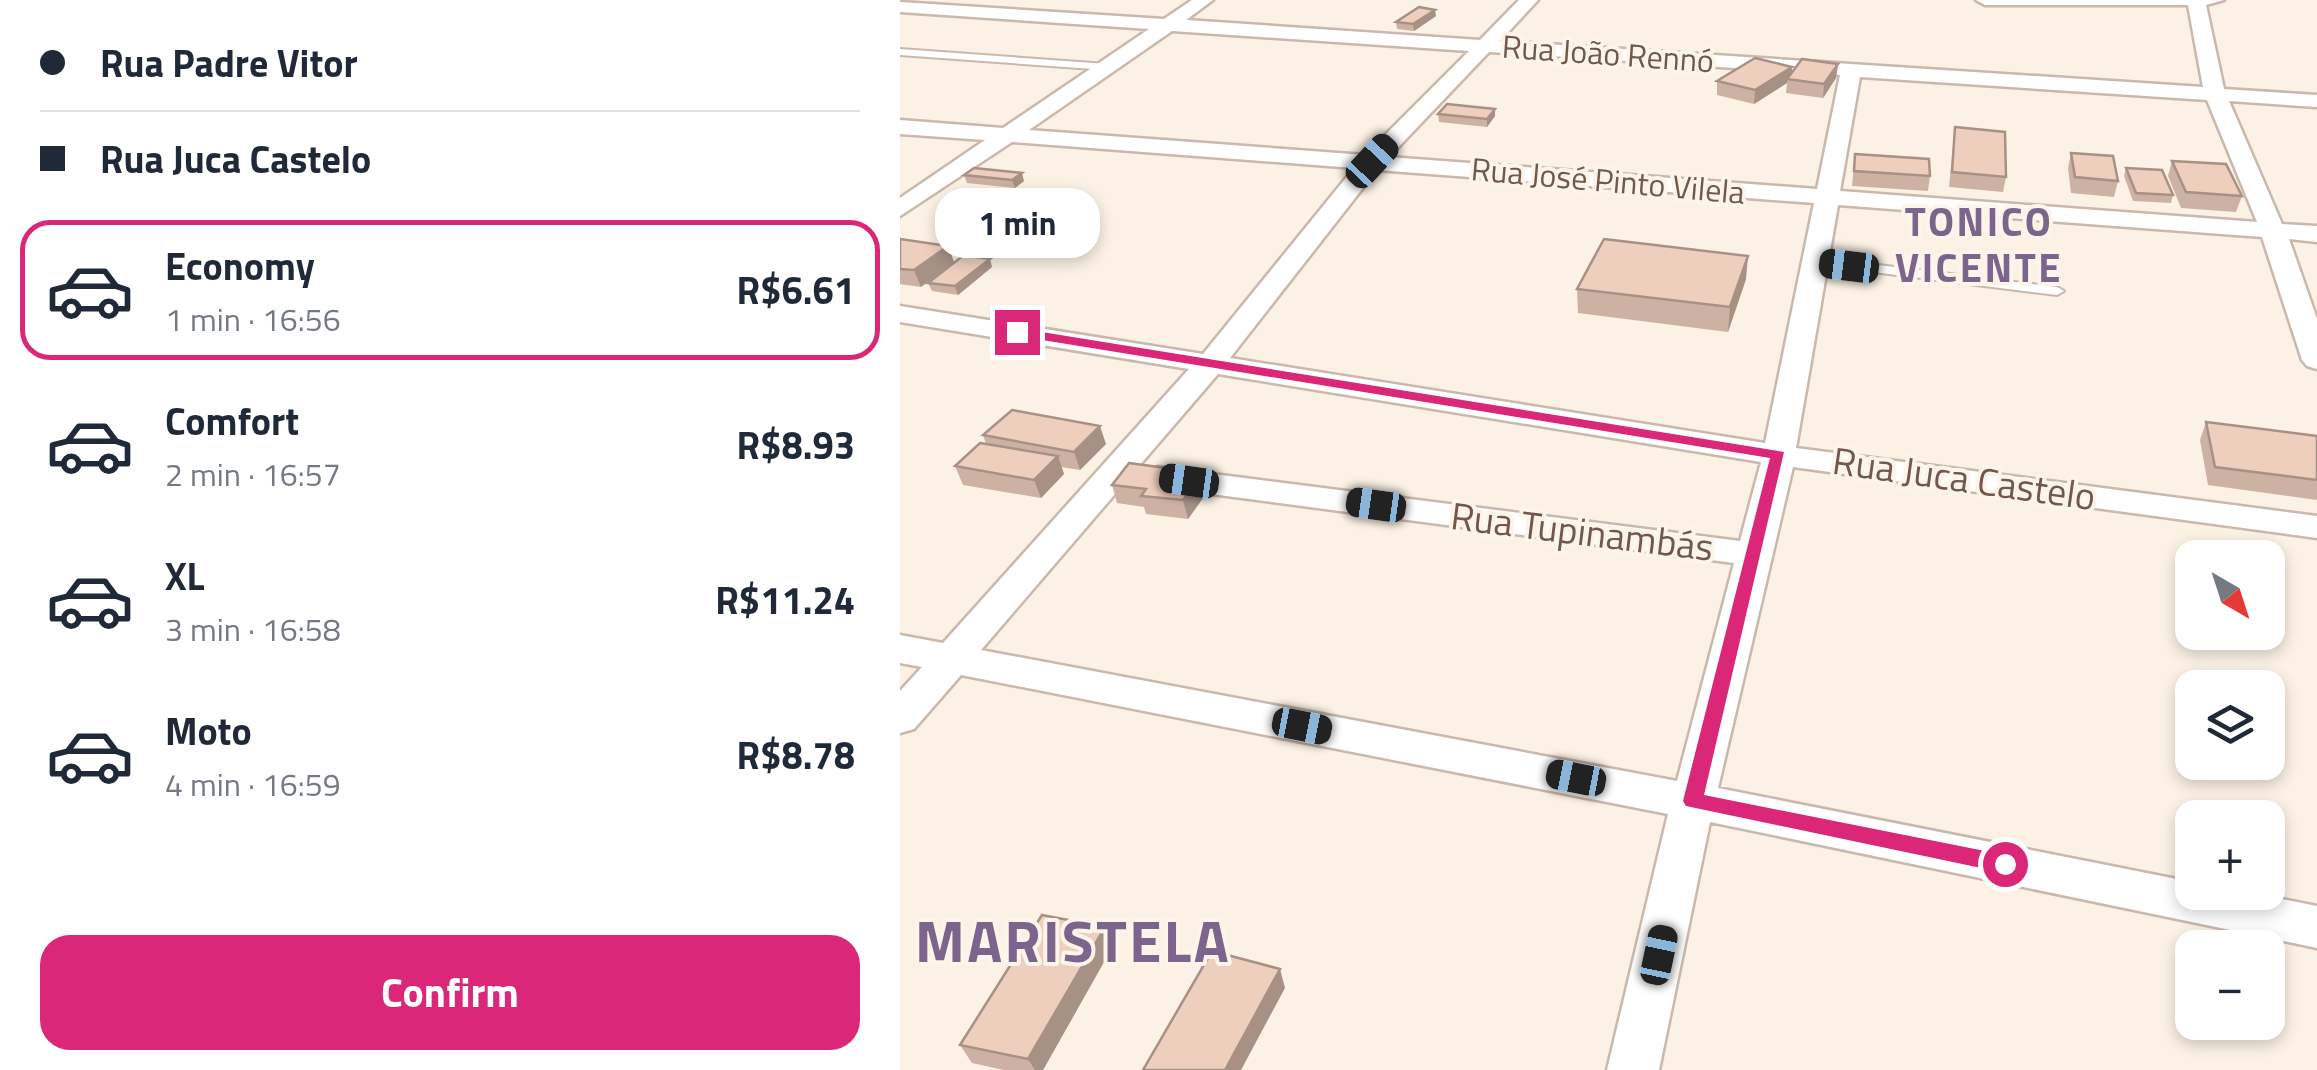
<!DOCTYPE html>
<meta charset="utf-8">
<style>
body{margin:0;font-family:"Titillium Web",sans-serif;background:#f2f2f3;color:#1f2937;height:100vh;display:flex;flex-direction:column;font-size:38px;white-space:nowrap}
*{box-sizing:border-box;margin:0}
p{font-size:32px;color:#747a83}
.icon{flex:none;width:55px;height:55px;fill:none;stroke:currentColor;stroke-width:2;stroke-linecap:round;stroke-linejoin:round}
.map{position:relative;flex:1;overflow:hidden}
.sheet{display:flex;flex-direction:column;background:#fff;width:900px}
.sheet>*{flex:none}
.guide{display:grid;align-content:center;height:220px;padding:0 40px;background:#fff}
.needle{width:65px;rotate:141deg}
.fabs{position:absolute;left:1275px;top:540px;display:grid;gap:20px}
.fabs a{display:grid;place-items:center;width:110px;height:110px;border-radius:20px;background:#fff;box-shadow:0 5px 15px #0003;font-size:50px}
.end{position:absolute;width:45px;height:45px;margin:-22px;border:12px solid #db2777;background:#fff;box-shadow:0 0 0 5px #fff}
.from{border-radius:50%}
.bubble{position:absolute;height:70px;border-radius:30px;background:#fff;box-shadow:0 5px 15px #0003;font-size:32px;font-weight:700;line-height:70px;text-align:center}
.car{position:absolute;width:30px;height:60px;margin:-30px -15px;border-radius:12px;box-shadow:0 0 8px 2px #0007;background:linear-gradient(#222 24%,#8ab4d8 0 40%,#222 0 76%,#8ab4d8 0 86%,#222 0)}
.guide b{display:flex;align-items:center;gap:35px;height:95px;font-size:38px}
.guide b+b{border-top:2px solid #e0e1e3}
.guide i{width:25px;height:25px;background:#1f2937}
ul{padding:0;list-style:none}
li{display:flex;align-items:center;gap:30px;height:140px;margin:0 20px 15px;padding:0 20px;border:5px solid transparent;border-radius:30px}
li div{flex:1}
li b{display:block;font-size:38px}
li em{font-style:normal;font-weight:700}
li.current{border-color:#db2777}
li>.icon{width:90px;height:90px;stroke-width:1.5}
.button{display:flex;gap:20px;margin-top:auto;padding:20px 40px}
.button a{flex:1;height:115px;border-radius:30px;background:#db2777;color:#fff;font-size:40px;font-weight:700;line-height:115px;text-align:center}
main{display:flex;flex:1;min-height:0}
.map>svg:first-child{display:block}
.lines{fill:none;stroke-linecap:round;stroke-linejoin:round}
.service-casing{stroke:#cbb8ac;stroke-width:4}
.minor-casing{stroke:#cbb8ac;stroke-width:5}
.service{fill:#fff;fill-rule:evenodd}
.minor{fill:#fff;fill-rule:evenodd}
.wall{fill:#cdb2a3}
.shaded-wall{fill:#a79185}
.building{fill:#eecfbe;stroke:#a79185;stroke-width:2.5}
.route{fill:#db2777}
.labels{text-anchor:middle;stroke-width:8;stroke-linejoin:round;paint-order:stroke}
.far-street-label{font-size:32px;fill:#71574c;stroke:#fef5ea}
.street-label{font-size:38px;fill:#71574c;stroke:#fef5ea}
.far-district-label{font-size:40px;font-weight:bold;letter-spacing:2.5px;fill:#7d648d;stroke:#fef5ea}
.near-district-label{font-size:58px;font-weight:bold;letter-spacing:2.5px;fill:#7d648d;stroke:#fef5ea}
</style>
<main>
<section class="sheet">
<div class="guide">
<b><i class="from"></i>Rua Padre Vitor</b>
<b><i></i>Rua Juca Castelo</b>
</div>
<ul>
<li class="current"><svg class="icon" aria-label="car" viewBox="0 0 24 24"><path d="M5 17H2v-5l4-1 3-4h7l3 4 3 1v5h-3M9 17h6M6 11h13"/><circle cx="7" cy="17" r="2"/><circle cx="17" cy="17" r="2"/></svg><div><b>Economy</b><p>1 min · 16:56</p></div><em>R$6.61</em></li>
<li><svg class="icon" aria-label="car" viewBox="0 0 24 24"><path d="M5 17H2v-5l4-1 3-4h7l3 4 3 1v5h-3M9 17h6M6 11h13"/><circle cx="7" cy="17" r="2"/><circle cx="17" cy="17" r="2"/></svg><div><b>Comfort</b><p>2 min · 16:57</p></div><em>R$8.93</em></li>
<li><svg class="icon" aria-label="car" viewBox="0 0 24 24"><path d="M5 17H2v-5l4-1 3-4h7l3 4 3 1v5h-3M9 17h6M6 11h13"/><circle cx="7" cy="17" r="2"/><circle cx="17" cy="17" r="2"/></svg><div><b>XL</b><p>3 min · 16:58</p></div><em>R$11.24</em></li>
<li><svg class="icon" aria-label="car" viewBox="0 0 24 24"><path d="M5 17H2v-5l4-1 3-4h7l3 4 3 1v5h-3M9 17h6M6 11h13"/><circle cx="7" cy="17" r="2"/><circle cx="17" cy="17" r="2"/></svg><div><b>Moto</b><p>4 min · 16:59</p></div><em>R$8.78</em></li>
</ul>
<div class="button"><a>Confirm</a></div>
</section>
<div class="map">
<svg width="1417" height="1070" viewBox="0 0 1417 1070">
<rect width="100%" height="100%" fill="#fbf1e4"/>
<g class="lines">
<defs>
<g id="service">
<polygon points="0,49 207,64 212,67 207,70 0,55"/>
<polygon points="914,257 1157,287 1164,291 1157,295 909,264 907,261"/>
</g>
<path id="minor" d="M292 0H313L286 20 580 40 619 0H638L600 41 1303 87 1288 5H1085L1076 0H1324L1306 5 1324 89 1417 95V107L1329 101 1382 224 1417 226V242L1389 239 1417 319V369L1407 366 1402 360 1362 237 938 205 896 448 1417 516V538L893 467 818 788 1292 882V892H1347L1417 906V948L810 822 759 1070H707L768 814 61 675 14 729 0 733V691L22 667 0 663V635L43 643 289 369 0 322V306L303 354 454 168 112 142 0 216V198L85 140 0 134V120L103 128 249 29 0 12V2L264 19ZM272 31 569 51 465 155 129 130ZM589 52 940 75 917 189 489 157ZM960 77 1307 100 1357 222 940 191ZM477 170 914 203 865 443 330 358ZM318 374 861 462 840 541 258 467 246 470 241 477 246 484 258 487 834 563 777 781 81 650Z"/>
</defs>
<use href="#service" class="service-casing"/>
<use href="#minor" class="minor-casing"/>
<use href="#service" class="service"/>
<use href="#minor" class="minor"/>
</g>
<g class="wall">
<polygon points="536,16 514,31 497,29 496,22"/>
<polygon points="938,64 936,78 923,98 886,93 887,83 854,104 817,95 817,81 892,67 892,73"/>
<polygon points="538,114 595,116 587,127 539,122"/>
<polygon points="1055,127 1106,177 1103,192 1049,187"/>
<polygon points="1171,153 1218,181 1214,197 1171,193 1168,168"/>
<polygon points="955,154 1030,176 1028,191 952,186"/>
<polygon points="1272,161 1342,196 1336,212 1281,208 1268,176"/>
<polygon points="1226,168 1273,195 1271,203 1233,201 1224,176"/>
<polygon points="64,175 124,181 115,188 67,183"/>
<polygon points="0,239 48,246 54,262 21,287 0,284"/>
<polygon points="92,267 58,295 32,291 28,283"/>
<polygon points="846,279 828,332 678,313 677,289"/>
<polygon points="1306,422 1417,436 1417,500 1308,485 1300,440"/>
<polygon points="83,435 206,444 180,470 161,467 164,474 141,498 63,485 55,466 86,444"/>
<polygon points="212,485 308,491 288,519 246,514 244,507 217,503"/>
<polygon points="213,946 143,1070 104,1070 72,1063 60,1045"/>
</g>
<g class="shaded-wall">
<polygon points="535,10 536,16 514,31 513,24"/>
<polygon points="938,64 936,78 923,98 924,84"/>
<polygon points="892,67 891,80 887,79 887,83 854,104 855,90"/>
<polygon points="595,109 595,116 587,127 587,119"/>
<polygon points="122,173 124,181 115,188 112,180"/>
<polygon points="48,246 54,262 21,287 14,270"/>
<polygon points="848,256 846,279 828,332 830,307"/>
<polygon points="90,259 92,267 58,295 55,286"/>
<polygon points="200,426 206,444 180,470 174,452"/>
<polygon points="158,456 164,474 141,498 134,480"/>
<polygon points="303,473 308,491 288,519 283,500"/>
<polygon points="205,927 213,946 143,1070 135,1070 128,1059"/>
<polygon points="380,969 385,988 341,1070 325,1070"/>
</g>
<g class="building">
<polygon points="519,7 535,10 513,24 496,22"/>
<polygon points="855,58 892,67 855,90 817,81"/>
<polygon points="902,59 938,64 924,84 887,79"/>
<polygon points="547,104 595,109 587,119 538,114"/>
<polygon points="1055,127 1105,132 1106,177 1052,172"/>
<polygon points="1171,153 1213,156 1218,181 1175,177"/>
<polygon points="955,154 1029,159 1030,176 954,171"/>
<polygon points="1272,161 1326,164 1342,196 1286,192"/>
<polygon points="74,168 122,173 112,180 64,175"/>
<polygon points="1226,168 1262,170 1273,195 1236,193"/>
<polygon points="0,239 48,246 14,270 0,269"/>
<polygon points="704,239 848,256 830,307 677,289"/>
<polygon points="64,255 90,259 55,286 28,283"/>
<polygon points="112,410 200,426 174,452 83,435"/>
<polygon points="1306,422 1417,436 1417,480 1315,467"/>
<polygon points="80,443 158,456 134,480 55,466"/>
<polygon points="229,463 303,473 283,500 241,496 246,489 212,485"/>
<polygon points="142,915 205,927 128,1059 60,1045"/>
<polygon points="312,951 380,969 325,1070 243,1070"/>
</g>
<polygon class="route" points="117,328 884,452 804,795 1105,855 1112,857 1116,864 1112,870 1105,873 786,806 783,801 870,458 112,335 112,329"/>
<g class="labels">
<g class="far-street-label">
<text transform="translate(708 54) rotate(4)" y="11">Rua João Rennó</text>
<text transform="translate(708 181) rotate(5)" y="11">Rua José Pinto Vilela</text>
</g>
<g class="street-label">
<text transform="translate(1064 479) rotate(8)" y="13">Rua Juca Castelo</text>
<text transform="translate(682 532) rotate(7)" y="13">Rua Tupinambás</text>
</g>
<g class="far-district-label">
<text x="1079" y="236">TONICO<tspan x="1079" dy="46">VICENTE</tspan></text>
</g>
<g class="near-district-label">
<text x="173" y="962">MARISTELA</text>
</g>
</g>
</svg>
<div class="fabs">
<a><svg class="needle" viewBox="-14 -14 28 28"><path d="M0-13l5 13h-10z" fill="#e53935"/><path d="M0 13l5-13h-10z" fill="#747a83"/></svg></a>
<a><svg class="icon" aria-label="layers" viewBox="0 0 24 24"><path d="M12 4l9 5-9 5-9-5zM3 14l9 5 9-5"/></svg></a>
<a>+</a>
<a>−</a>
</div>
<i class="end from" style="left:1105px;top:864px"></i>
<i class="end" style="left:117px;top:332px"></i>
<div class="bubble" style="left:35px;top:188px;width:165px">1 min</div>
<i class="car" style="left:472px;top:161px;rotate:43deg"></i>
<i class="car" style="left:949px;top:266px;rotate:277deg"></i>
<i class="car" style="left:289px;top:481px;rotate:278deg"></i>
<i class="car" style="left:476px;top:505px;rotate:278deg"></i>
<i class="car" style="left:402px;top:726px;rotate:101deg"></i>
<i class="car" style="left:676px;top:778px;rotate:281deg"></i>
<i class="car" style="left:759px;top:955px;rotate:12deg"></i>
</div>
</main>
